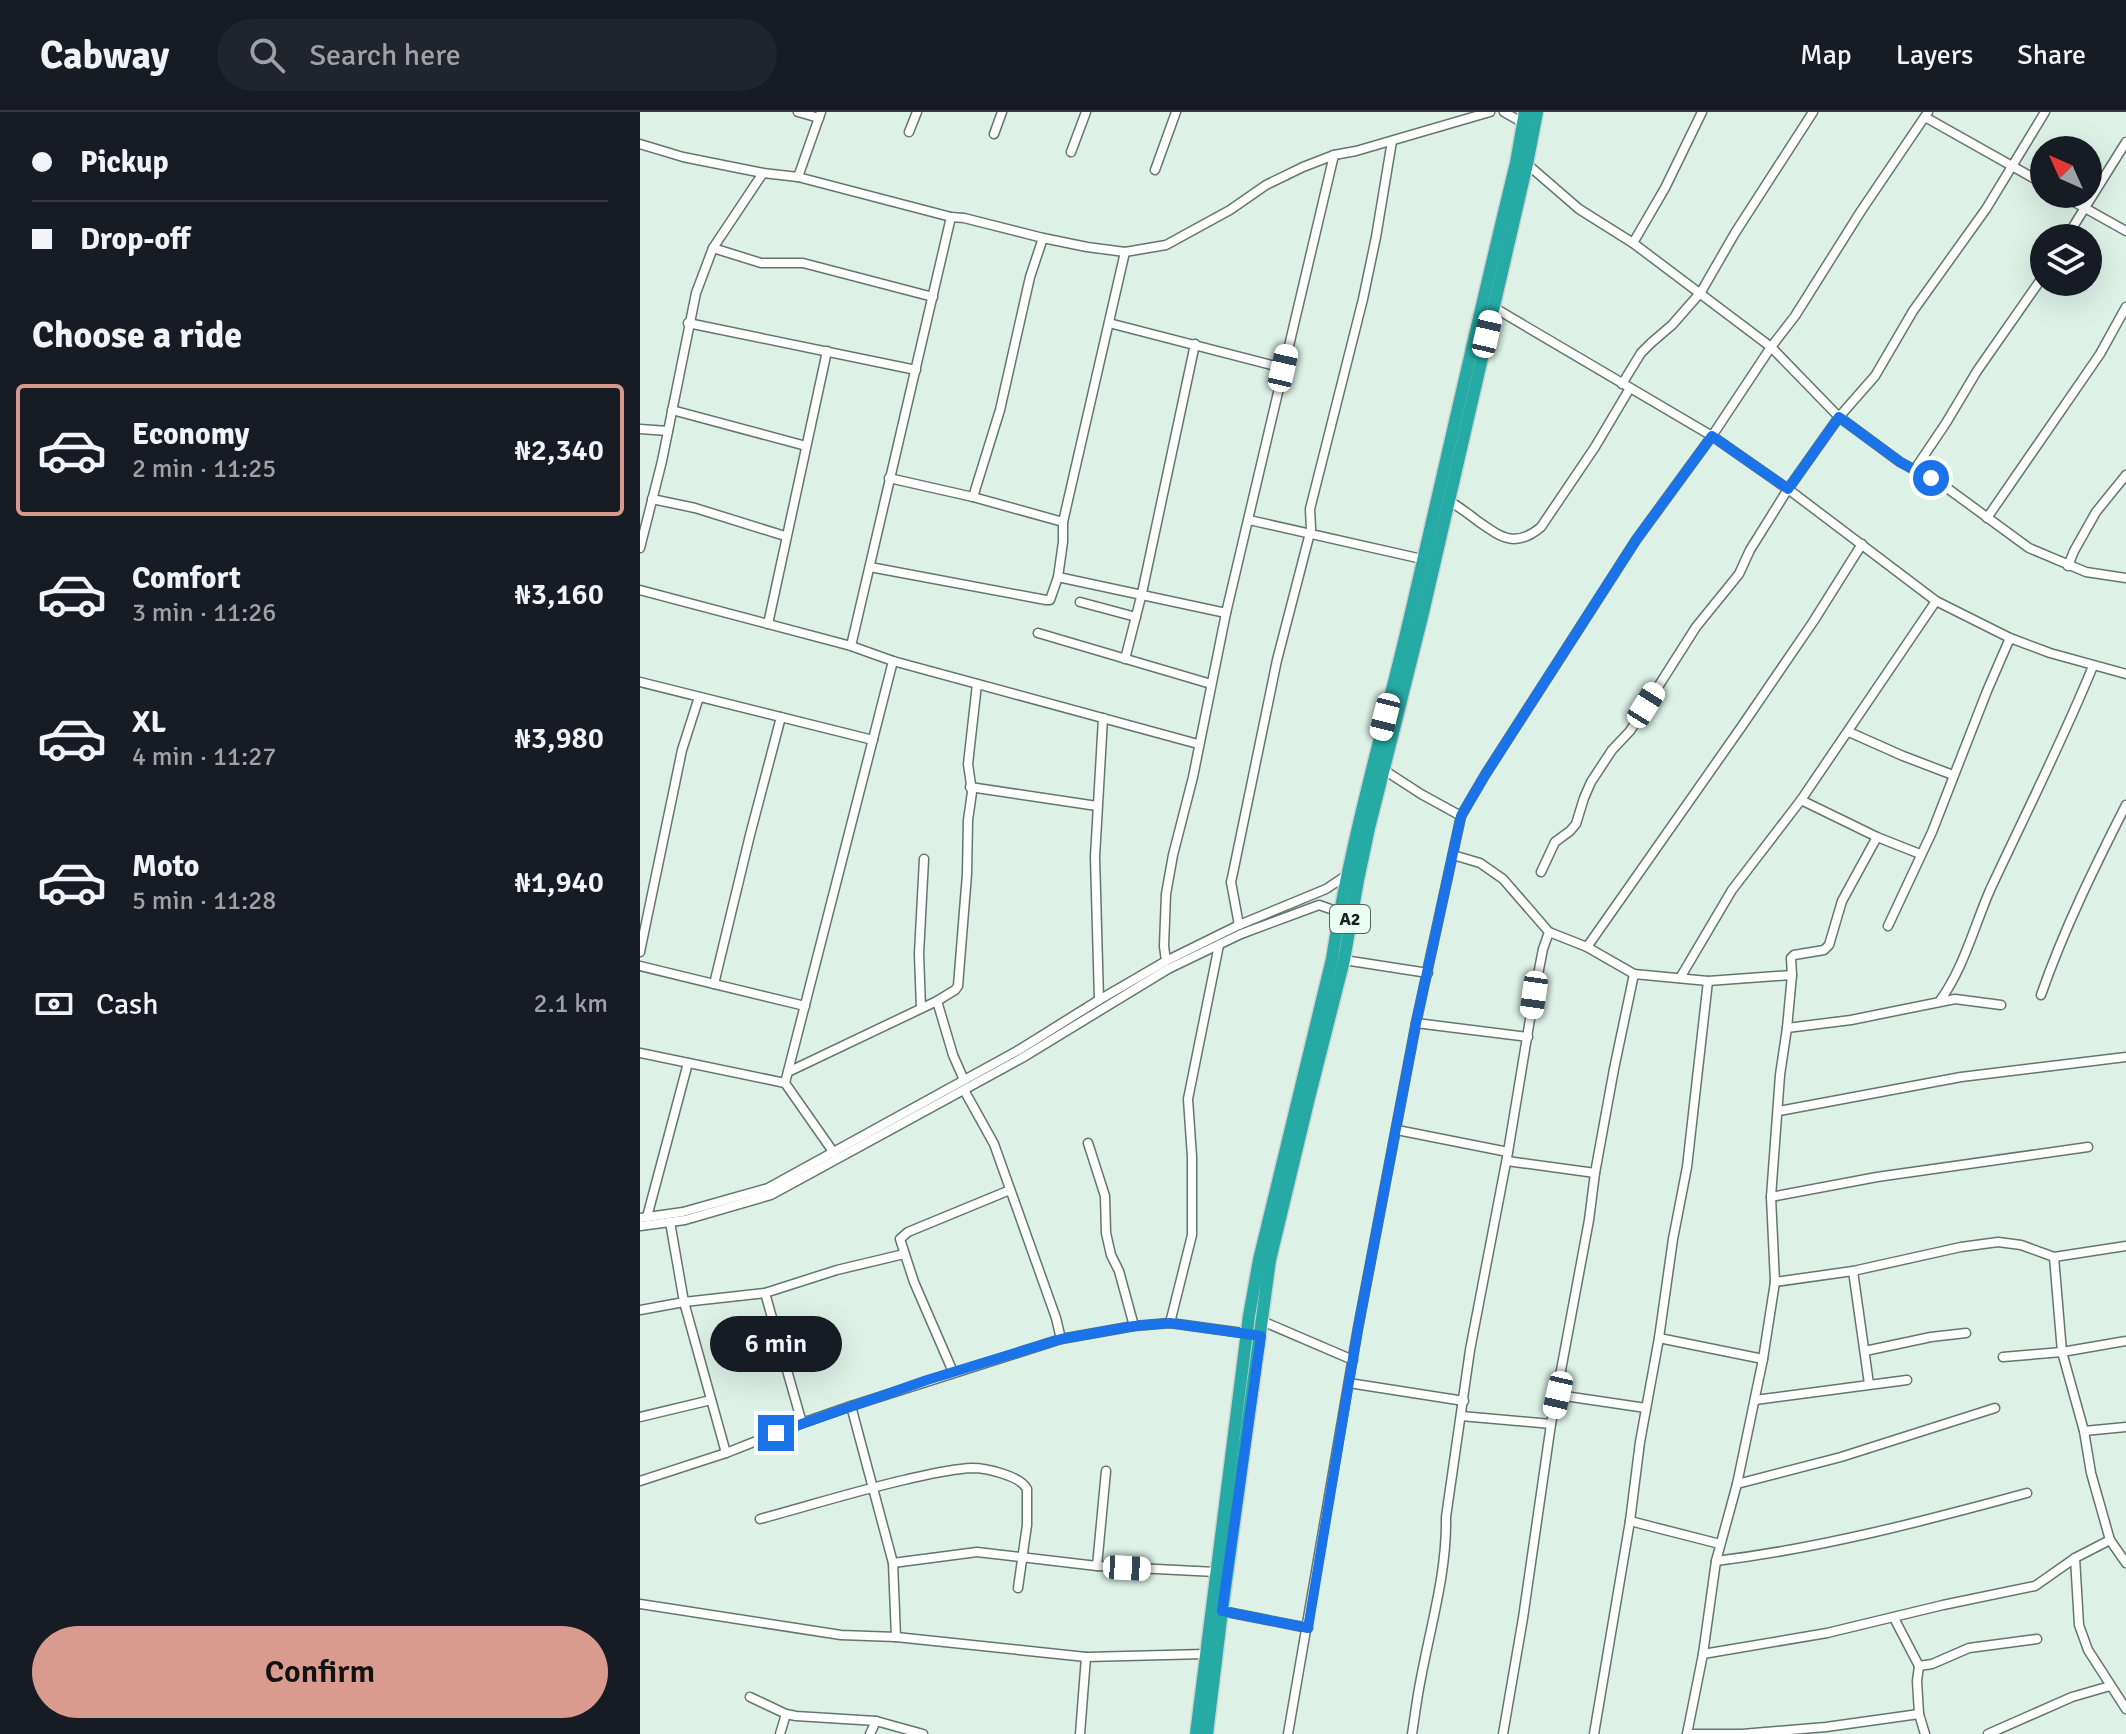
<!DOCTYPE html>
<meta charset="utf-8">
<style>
body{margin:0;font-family:Signika,sans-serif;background:#20242c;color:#f1f3f6;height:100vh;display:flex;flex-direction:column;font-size:30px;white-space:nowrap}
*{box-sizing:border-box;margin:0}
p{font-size:26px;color:#9ea1a6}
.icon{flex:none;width:44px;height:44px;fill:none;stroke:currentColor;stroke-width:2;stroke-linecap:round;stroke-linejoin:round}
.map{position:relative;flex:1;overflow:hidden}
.side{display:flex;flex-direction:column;background:#171b24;width:640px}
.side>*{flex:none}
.hud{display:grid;align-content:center;height:176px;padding:0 32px;background:#171b24}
.needle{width:52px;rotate:315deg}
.controls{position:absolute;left:1390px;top:24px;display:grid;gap:16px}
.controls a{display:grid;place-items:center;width:72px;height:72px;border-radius:50%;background:#171b24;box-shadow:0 8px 32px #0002;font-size:40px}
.end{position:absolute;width:36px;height:36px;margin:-18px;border:10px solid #1a73e8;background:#fff;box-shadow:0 0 0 4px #fff}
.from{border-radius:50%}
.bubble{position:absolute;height:56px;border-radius:28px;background:#171b24;box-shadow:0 8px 32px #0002;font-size:26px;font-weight:600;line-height:56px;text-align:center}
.car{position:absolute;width:24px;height:48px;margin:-24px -12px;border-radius:10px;box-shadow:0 0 6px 2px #0007;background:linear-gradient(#fff 24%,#345 0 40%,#fff 0 76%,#345 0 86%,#fff 0)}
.hud b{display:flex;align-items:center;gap:28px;height:76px;font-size:30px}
.hud b+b{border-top:2px solid #363941}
.hud i{width:20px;height:20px;background:#f1f3f6}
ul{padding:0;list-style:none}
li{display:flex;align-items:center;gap:24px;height:132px;margin:0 16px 12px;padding:0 16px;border:4px solid transparent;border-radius:8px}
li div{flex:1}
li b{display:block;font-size:30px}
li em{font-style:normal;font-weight:600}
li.active{border-color:#d89b8d}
li>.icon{width:72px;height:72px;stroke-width:1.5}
h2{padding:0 32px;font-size:36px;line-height:96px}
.pay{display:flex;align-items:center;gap:20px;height:88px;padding:0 32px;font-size:30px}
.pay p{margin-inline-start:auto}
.button{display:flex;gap:16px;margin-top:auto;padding:16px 32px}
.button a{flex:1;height:92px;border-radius:48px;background:#d89b8d;color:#111;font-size:32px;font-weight:600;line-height:92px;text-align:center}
header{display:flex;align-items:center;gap:48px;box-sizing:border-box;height:112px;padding:0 40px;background:#171b24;border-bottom:2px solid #363941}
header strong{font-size:38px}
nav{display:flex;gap:44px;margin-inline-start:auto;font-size:28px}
.search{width:560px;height:72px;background:#20242c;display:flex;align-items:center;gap:20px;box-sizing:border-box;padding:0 28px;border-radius:44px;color:#9ea1a6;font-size:30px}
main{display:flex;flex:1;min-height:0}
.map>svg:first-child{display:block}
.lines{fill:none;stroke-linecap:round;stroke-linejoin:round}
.minor-casing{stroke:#64766d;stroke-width:11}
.highway-casing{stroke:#d1d2d2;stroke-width:15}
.minor{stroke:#fff;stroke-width:8}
.highway{stroke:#26aaa5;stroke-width:12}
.route{stroke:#1a73e8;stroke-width:10}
.labels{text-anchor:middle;stroke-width:6;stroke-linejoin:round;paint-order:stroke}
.shield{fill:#eafef4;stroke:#57625d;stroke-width:2}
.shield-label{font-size:18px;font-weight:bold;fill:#181f1c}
</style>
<header>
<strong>Cabway</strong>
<div class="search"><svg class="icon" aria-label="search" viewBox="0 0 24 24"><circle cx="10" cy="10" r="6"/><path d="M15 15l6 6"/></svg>Search here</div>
<nav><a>Map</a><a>Layers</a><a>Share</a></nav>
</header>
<main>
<section class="side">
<div class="hud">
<b><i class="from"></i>Pickup</b>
<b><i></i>Drop-off</b>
</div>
<h2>Choose a ride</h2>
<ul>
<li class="active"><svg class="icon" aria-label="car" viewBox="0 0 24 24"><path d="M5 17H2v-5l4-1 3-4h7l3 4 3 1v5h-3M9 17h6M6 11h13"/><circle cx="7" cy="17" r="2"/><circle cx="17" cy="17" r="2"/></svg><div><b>Economy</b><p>2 min · 11:25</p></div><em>₦2,340</em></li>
<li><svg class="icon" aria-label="car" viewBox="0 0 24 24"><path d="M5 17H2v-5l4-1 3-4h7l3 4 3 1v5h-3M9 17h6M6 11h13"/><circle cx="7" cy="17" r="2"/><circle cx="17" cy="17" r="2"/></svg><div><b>Comfort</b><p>3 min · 11:26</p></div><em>₦3,160</em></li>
<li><svg class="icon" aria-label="car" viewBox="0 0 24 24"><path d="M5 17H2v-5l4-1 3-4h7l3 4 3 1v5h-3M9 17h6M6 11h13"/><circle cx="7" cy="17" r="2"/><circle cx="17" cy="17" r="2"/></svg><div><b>XL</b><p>4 min · 11:27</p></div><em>₦3,980</em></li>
<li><svg class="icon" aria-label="car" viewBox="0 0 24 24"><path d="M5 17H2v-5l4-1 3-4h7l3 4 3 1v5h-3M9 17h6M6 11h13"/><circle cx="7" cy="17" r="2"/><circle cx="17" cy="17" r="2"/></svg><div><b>Moto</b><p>5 min · 11:28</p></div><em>₦1,940</em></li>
</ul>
<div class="pay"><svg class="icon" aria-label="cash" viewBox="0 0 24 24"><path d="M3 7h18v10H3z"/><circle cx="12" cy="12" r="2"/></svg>Cash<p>2.1 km</p></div>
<div class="button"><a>Confirm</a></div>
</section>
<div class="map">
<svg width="1486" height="1622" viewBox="0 0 1486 1622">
<rect width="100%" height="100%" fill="#ddf1e7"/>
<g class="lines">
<defs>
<g id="minor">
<polyline points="158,0 179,6"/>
<polyline points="864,0 878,8 882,13"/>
<polyline points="1285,5 1404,72"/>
<polyline points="269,20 277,0"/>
<polyline points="354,22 362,0"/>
<polyline points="0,32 43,45 123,61 158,65 311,105 324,106 403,126 447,135 485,140 526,133 590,98 626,73 663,55 694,43 716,39 850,0"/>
<polyline points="431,40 446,0"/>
<polyline points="887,52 939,97 993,131 1131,235 1199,305 1260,350 1307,376 1389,436 1446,460 1486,466"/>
<polyline points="515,58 536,0"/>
<polyline points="158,65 181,0"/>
<polyline points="1420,82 1486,119"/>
<polyline points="1426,126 1486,30"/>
<polyline points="993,131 1025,76 1062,0"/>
<polyline points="73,136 121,151 163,151 293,185"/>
<polyline points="853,195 1072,324 1148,377 1296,489 1370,526 1410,541 1486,562"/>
<polyline points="48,211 276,258"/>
<polyline points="469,211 643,256"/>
<polyline points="982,272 1001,241 1011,231 1032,213 1061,180 1095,121 1173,0"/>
<polyline points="32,298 166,334"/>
<polyline points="0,317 28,319"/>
<polyline points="1275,357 1306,311 1337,259 1404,163"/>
<polyline points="249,366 333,385 423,410 423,430 418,465 586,501"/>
<polyline points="333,385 360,298 390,165 403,126"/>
<polyline points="12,387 55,396 145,424"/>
<path d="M808 388C819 395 829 402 839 410 862 426 876 436 901 415L955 335 990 276"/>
<polyline points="1347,406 1460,242 1486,195"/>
<polyline points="609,408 782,447"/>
<polyline points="423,410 485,140"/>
<polyline points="0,436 22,349 56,181 73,136 123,61"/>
<polyline points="1428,454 1434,439 1456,400 1486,363"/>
<polyline points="230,455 406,488 410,488 418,465"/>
<polyline points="0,478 211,534 253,549 558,632"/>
<polyline points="440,490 496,505"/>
<polyline points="128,512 187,239"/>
<polyline points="398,521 571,572"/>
<polyline points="211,534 311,105"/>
<polyline points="485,547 502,481 555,232"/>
<polyline points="0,570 233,628"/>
<polyline points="1209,620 1263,644 1313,663"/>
<polyline points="744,658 781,682 821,704"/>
<polyline points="330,675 457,694"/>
<polyline points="1161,688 1237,725 1280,742"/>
<polyline points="813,743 840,751 863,767 909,820 947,835 994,862 1068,869 1152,863"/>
<polyline points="901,760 915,730 930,719 936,712 944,686 951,670 972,638 990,619 1056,515 1099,462 1110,438 1148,377 1199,305 1235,264 1273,199 1346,97 1405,0"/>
<polyline points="599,813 591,770 593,761 637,548 671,417 670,397 723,187 736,125 752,29"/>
<polyline points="1248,814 1292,720 1347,579 1370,526"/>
<polyline points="947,835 1102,614 1173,510 1222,432"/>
<polyline points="0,840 42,638 59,585"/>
<polyline points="704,848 788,861"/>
<polyline points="526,849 524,834 526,782 533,743 553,665 586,501 694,43"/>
<polyline points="0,854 165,894"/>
<polyline points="1040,866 1092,778 1161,688 1296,489"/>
<polyline points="74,872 110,723 141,605"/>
<path d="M1401 883C1424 817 1454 756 1486 693"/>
<polyline points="459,888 455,745 463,606"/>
<polyline points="297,889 313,943 324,968"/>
<path d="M1299 890C1323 858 1334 815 1350 778 1385 703 1422 630 1453 554"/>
<polyline points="281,896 279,842 284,747"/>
<polyline points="776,911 888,925"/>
<polyline points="1147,916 1211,908 1315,887 1361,893"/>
<polyline points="0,941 145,971"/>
<polyline points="148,960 297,889 315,878 318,874 327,762 328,708 332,680 328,652 337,572"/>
<polyline points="324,978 354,1032 416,1206 421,1227"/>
<polyline points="1139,999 1321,965 1486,945"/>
<polyline points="757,1018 868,1040"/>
<polyline points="448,1031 465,1084 466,1121 471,1143 479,1159 494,1214"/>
<polyline points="194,1041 145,971 253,549"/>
<polyline points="867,1049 955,1061"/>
<polyline points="1131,1085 1237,1065 1448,1035"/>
<polyline points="7,1105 48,951"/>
<polyline points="0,1106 43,1100 128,1076 377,939 459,888 526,849 599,813 686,777 707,763"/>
<polyline points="30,1110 44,1190 86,1341"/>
<polyline points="0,1114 45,1108 131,1083 382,946 528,857 601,822 679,793 699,800"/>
<polyline points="1414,1145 1422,1240 1444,1319 1451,1361 1470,1428 1486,1451"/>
<polyline points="1213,1159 1229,1272"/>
<polyline points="1135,1170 1213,1159 1321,1135 1358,1130 1381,1133 1414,1145 1486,1134"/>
<polyline points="125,1181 162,1311"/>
<polyline points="0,1198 44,1190 125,1181 197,1158 264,1142"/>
<polyline points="622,1209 713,1248"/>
<polyline points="530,1211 552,1123 552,1045 548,987 579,833"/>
<polyline points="1019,1226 1123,1247"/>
<polyline points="1225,1239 1291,1225 1326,1221"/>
<polyline points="1363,1245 1422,1240 1486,1229"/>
<polyline points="313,1260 274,1170 260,1127 268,1120 370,1078"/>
<polyline points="709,1271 824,1289"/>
<polyline points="918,1283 1006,1296"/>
<polyline points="1115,1288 1267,1268"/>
<polyline points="211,1294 253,1451 256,1525"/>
<polyline points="821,1304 911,1312"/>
<polyline points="0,1305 71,1288"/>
<polyline points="1444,1319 1486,1315"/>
<polyline points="0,1369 86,1341 162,1311 211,1294 421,1227 494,1214 530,1211 610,1222"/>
<polyline points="1097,1372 1201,1345 1355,1296"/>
<path d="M120 1407C168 1394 216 1379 264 1368 286 1363 309 1357 332 1356 346 1356 381 1364 387 1377V1413L378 1476"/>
<polyline points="990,1409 1080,1432"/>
<polyline points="1435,1446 1439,1513 1448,1538 1486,1597"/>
<path d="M1076 1449C1182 1436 1284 1409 1387 1381"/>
<polyline points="253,1451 337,1440 457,1454 576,1460"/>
<polyline points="457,1454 466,1359"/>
<polyline points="0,1492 201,1523 256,1525 446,1545 565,1542"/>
<polyline points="582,1499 668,1516"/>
<polyline points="1254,1506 1279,1554 1277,1569 1279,1602 1285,1622"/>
<polyline points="1063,1542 1187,1521 1303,1493 1395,1474 1435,1446 1470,1428"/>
<polyline points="1279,1554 1292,1552 1329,1536 1397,1527"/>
<polyline points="110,1585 146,1602 156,1604 236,1609 283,1622"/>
<polyline points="140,1622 146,1602"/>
<polyline points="230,1622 236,1609"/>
<polyline points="440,1622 446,1545"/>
<polyline points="648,1622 718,1216 776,911 821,704 845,663 996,428 1072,324 1131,235 1155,204 1221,99 1288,0"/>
<path d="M772 1622C775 1603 777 1585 781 1566 791 1512 807 1460 806 1405L830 1238 868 1040 894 883 903 837 909 820"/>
<polyline points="863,1622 883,1506 911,1312 949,1108 955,1061 974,957 994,862"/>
<polyline points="954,1622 990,1409 1000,1330 1019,1226 1033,1127 1047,1055 1068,869"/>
<polyline points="1047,1622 1063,1542 1076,1449 1097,1372 1123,1247 1135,1170 1131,1085 1140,963 1147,916 1152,863 1151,846 1154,843 1184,838 1189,833 1202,789 1237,725"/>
<polyline points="1047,1622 1102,1622 1186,1615 1279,1602"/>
<polyline points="1348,1622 1432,1585 1470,1574"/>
</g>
<g id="highway">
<path d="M556 1622 609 1204 619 1148 692 847C710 731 743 619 770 505 805 354 839 202 876 51L885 0"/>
<polyline points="567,1622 582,1499 630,1148 668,990 704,848 718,768 729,716 782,505 887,52 897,0"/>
</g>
</defs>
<use href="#minor" class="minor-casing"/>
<use href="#highway" class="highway-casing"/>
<use href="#minor" class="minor"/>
<use href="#highway" class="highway"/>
</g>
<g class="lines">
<polyline class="route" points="136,1321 287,1268 421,1227 494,1214 530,1211 621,1224 582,1499 668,1516 718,1216 776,911 821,704 845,663 996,428 1072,324 1148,377 1199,305 1260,350 1291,366"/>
</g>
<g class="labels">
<rect class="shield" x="690" y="793" width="40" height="28" rx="6"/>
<g class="shield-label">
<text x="710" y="813">A2</text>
</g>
</g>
</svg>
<div class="controls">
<a><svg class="needle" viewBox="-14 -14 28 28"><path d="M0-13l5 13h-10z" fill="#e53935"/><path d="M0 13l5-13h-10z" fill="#9ea1a6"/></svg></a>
<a><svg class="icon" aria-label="layers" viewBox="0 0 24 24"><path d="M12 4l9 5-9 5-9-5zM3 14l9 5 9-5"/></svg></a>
</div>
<i class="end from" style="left:1291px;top:366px"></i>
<i class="end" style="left:136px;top:1321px"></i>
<div class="bubble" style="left:70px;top:1204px;width:132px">6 min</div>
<i class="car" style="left:847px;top:222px;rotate:13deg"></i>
<i class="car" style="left:643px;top:256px;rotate:13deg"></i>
<i class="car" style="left:1006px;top:593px;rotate:32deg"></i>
<i class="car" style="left:745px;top:605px;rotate:194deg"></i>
<i class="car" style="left:894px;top:883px;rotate:188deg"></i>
<i class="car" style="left:918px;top:1283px;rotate:193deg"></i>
<i class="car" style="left:487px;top:1456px;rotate:93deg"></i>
</div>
</main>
